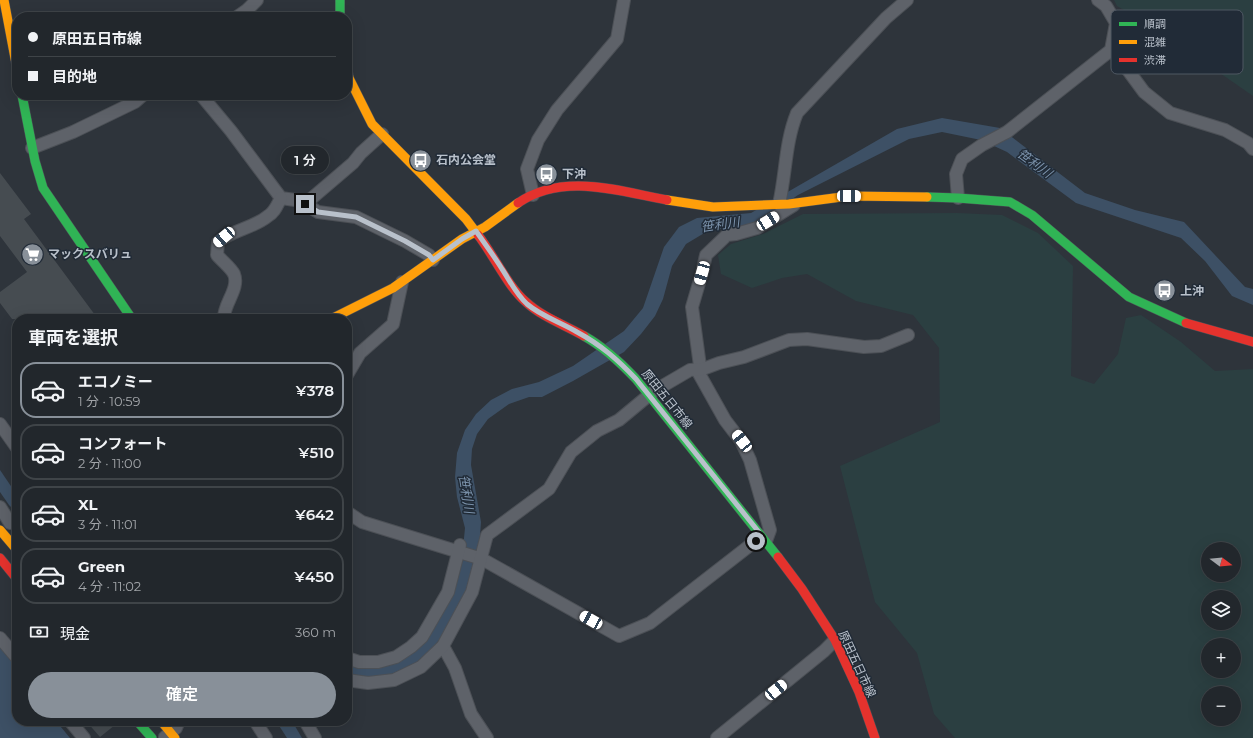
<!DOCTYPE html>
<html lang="ja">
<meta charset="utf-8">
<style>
body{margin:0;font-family:Montserrat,"Noto Sans JP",sans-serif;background:#2a2f34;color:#f1f3f6;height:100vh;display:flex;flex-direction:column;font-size:15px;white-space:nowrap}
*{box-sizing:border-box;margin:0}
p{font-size:13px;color:#a2a5a9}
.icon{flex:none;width:22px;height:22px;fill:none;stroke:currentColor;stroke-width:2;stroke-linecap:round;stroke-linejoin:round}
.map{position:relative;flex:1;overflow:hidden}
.side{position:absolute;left:12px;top:314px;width:340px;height:412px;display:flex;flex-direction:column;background:#22272c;border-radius:16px;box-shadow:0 4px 16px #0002,0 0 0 1px #3f4448}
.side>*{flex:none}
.top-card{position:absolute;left:12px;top:12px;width:340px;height:88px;border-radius:16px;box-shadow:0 4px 16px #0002,0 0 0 1px #3f4448;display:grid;align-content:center;height:88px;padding:0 16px;background:#22272c}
.needle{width:26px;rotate:106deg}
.controls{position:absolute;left:1201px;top:542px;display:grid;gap:8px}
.controls a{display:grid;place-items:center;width:40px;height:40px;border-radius:50%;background:#22272c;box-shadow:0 4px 16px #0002,0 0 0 1px #3f4448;font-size:20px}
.end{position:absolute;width:18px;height:18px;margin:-9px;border:5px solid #b9c1cb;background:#111;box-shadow:0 0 0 2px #111}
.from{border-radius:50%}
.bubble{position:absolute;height:28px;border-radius:14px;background:#22272c;box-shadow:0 4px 16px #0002,0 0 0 1px #3f4448;font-size:13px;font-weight:600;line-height:28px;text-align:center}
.car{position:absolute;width:12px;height:24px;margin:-12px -6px;border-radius:5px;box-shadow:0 0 3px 1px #0007;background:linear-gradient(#fff 24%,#345 0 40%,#fff 0 76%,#345 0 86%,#fff 0)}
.top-card b{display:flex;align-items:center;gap:14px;height:38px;font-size:15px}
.top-card b+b{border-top:1px solid #3f4448}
.top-card i{width:10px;height:10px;background:#f1f3f6}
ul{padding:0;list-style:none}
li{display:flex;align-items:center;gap:12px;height:56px;margin:0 8px 6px;padding:0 8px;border:2px solid #3f4448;border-radius:16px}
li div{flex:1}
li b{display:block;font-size:15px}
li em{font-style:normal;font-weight:600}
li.active{border-color:#889099}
li>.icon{width:36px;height:36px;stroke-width:1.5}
h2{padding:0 16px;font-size:18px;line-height:48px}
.pay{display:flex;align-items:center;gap:10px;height:44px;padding:0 16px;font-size:15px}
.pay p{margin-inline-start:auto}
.cta{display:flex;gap:8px;margin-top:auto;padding:8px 16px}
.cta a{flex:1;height:46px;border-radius:24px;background:#889099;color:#fff;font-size:16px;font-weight:600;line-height:46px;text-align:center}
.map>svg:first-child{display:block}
.green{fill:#2b3f41;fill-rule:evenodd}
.water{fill:#3d5065}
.building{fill:#464c51}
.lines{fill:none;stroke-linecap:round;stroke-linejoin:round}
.street-casing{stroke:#4c5056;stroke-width:14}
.fast-casing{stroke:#4c5056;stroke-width:10}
.slow-casing{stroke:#4c5056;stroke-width:10}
.jam-casing{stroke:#4c5056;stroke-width:10}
.street{stroke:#5e6269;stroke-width:12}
.fast{stroke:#30b455;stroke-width:9}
.slow{stroke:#ff9f0a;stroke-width:9}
.jam{stroke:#e5322d;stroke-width:9}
.route{stroke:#b9c1cb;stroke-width:5}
.labels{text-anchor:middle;stroke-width:3;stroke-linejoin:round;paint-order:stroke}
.poi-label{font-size:12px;font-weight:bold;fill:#b9c1cb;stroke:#212b37;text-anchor:start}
.street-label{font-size:12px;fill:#b9c1cb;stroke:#212b37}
.water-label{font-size:13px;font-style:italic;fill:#7c93ac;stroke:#212b37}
.key{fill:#212b37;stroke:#4f5863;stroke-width:1}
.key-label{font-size:11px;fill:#b9c1cb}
</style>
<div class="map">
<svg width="1253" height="738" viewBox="0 0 1253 738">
<rect width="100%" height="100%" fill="#2e343b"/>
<g class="green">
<polygon points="1114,0 1253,0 1253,96 1207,64 1161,31 1117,6"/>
<path d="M957 213 1002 215 1038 233 1073 266 1071 376 1094 384 1118 354 1126 318 1141 315 1181 342 1215 371 1253 369V738H955L934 714 917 653 875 602 840 466 940 422 939 348 913 315 856 301 807 274 782 278 752 288 721 274 718 255 731 244 763 234 803 214ZM1208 549H1234V575H1208ZM1208 597H1234V623H1208ZM1208 645H1234V671H1208ZM1208 693H1234V719H1208Z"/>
</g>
<g class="water">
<polygon points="942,118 1000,128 1085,193 1135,210 1184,222 1245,287 1253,289 1253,305 1232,296 1205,261 1181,238 1076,203 1007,152 981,140 942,132 909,139 798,195 749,228 741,230 725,228 706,232 686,244 672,266 663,299 655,316 641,334 624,352 573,381 542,397 529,397 509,404 488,419 477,434 472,449 471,465 481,522 479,550 467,592 446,632 424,658 398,674 369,678 347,675 347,661 412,651 462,558 465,528 457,497 455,477 457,453 465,430 476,414 491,400 512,389 539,382 573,366 624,331 643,308 664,247 679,227 697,218 751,213 897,129"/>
<polygon points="0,470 17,495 17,513 9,505 0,492"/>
<polygon points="0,647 17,667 17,721 56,721 70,738 0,738"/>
<polygon points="276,721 292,721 302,738 287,738"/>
</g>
<g class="building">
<polygon points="0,173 31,214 24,219 98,319 12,319 0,303 0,292 27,272 0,236"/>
<polygon points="86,721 120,721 100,737"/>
</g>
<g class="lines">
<defs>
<g id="street">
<polyline points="237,17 247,10 257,0"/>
<polyline points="1111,50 1119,58 1144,92 1170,113 1225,130 1248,143 1253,149"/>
<polyline points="201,95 231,131 281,198 295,200 305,204 318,212 356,217 405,241 429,255 433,260"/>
<polyline points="32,148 73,132 135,102 143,95"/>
<polyline points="533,195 527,169 538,140 557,110 617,39 624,0"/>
<polyline points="958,198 956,174 962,159 982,145 1007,132 1111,50 1116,23 1106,6 1098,0"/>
<polyline points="305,204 353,163 361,153 382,134"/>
<path d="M779 204C786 174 785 142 797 113L886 18 907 0"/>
<path d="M224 319C223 304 240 289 234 274 231 268 222 261 217 255L218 242C232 230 254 228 268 216 275 212 277 205 281 198"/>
<polyline points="347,375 360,353 393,324 402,282"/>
<polyline points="0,424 17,448"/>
<polyline points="0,507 10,523"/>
<polyline points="347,512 362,522 482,559 619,636 650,623 762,536"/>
<polyline points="766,541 770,530 750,460 741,441 725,420 697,370 700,366 692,307 702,273 706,255 727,235 736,234 757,228 794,205"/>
<polyline points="0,638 17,658"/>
<polyline points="443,646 455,668 471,714 487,738"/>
<polyline points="347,658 359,662 378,662 396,657 411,647 422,637 448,592 460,545"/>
<polyline points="347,680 368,683 394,680 421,667 443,646 472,592 487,535 549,489 571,452 597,431 619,420 654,391 690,370 703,369 719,363 744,357 789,340 807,339 864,347 881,346 908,335"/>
<polyline points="70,721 84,738"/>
<polyline points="255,721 266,738"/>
<polyline points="305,721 315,738"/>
<polyline points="165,737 176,728 179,721"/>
<polyline points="717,738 824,651 835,640"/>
</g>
<g id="fast">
<polyline points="340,0 340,17"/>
<polyline points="22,95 35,161 43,188 132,319"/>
<polyline points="927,197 958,198 1010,202 1032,215 1129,297 1186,323"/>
<path d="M584 336C604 347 620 362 636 379L778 557"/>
<polyline points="137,721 152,738"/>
</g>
<g id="slow">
<polyline points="4,0 17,69"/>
<polyline points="347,66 349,78 372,124 466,219 478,235"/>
<polyline points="667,200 713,207 789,204 849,196 927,197"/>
<polyline points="331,319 393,288 462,239 485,227 518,203"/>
<polyline points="0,530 17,550"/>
<polyline points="161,721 175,738"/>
</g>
<g id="jam">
<path d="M518 203C563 172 618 191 667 200"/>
<path d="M478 235C493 254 508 287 526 302 542 317 565 325 584 336"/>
<polyline points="1186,323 1253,342"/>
<polyline points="778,557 802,589 835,640 859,692 875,738"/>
<polyline points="0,558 17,579"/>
</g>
</defs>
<use href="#street" class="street-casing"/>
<use href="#fast" class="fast-casing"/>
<use href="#slow" class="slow-casing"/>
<use href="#jam" class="jam-casing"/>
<use href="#street" class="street"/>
<use href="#fast" class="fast"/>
<use href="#slow" class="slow"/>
<use href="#jam" class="jam"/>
</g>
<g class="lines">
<path class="route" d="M305 204 318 212 356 217 405 241 429 255 433 260 462 239 476 231C485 244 494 256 502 269 510 281 516 294 527 304 541 316 560 322 577 332 601 345 617 359 636 379L762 536 756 541"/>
</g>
<defs>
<symbol id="bus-disc" viewBox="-11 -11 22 22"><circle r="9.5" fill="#889099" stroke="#212b37"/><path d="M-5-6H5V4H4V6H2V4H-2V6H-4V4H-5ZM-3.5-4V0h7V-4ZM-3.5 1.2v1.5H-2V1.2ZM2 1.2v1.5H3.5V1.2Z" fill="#fff"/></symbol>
<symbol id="supermarket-disc" viewBox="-11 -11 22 22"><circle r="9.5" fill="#889099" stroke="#212b37"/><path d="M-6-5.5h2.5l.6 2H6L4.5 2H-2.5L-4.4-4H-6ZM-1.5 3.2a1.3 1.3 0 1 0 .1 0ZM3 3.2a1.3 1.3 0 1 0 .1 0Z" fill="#fff"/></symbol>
</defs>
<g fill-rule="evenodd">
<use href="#bus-disc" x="408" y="148" width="25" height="25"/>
<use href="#bus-disc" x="534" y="162" width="25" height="25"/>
<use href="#supermarket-disc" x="20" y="242" width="25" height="25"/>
<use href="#bus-disc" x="1152" y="278" width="25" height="25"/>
</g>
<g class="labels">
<g class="poi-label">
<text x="436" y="164">石内公会堂</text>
<text x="562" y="178">下沖</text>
<text x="48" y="258">マックスバリュ</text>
<text x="1180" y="295">上沖</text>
</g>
<g class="street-label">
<text transform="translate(667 399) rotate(51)" y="4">原田五日市線</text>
<text transform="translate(857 664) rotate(65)" y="4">原田五日市線</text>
</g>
<g class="water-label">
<text transform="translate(1035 163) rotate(36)" y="5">笹利川</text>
<text transform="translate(720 224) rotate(-8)" y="5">笹利川</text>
<text transform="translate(467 494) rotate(81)" y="5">笹利川</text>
</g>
</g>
<rect x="1111" y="10" width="132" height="64" rx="6" class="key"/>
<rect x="1119" y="22" width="18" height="4" fill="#30b455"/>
<rect x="1119" y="40" width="18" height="4" fill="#ff9f0a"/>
<rect x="1119" y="58" width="18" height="4" fill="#e5322d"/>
<g class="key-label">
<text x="1144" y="28">順調</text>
<text x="1144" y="46">混雑</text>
<text x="1144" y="64">渋滞</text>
</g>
</svg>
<div class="controls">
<a><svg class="needle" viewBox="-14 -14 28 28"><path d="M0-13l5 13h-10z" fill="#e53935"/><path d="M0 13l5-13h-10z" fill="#a2a5a9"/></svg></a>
<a><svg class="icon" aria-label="layers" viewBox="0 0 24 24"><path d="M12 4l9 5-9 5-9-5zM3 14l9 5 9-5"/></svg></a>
<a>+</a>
<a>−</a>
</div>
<i class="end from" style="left:756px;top:541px"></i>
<i class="end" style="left:305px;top:204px"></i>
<div class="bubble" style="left:281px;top:146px;width:48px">1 分</div>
<i class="car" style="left:849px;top:196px;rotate:91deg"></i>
<i class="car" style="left:768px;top:221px;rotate:58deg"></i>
<i class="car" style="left:224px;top:237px;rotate:229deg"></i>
<i class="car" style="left:702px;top:273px;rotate:196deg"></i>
<i class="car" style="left:742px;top:441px;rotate:322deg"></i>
<i class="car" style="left:591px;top:620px;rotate:299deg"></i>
<i class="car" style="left:776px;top:690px;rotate:51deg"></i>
<div class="top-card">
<b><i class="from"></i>原田五日市線</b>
<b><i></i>目的地</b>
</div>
<section class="side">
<h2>車両を選択</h2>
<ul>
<li class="active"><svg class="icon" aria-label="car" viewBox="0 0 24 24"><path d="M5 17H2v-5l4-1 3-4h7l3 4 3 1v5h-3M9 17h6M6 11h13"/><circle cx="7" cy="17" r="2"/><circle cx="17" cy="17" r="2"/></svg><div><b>エコノミー</b><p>1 分 · 10:59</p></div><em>¥378</em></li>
<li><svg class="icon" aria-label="car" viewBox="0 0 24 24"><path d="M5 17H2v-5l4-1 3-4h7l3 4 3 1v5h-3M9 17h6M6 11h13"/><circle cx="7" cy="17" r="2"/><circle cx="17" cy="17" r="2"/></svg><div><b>コンフォート</b><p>2 分 · 11:00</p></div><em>¥510</em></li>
<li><svg class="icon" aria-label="car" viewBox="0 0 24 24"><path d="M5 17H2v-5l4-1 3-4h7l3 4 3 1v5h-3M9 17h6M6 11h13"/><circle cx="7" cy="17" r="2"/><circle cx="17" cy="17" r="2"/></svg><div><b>XL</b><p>3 分 · 11:01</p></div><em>¥642</em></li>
<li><svg class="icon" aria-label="car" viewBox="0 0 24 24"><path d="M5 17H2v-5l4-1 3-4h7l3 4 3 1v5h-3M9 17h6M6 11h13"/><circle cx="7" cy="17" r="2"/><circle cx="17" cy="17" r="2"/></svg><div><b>Green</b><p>4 分 · 11:02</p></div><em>¥450</em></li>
</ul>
<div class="pay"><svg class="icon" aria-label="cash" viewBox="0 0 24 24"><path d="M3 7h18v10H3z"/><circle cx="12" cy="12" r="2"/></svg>現金<p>360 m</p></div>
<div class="cta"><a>確定</a></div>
</section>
</div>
